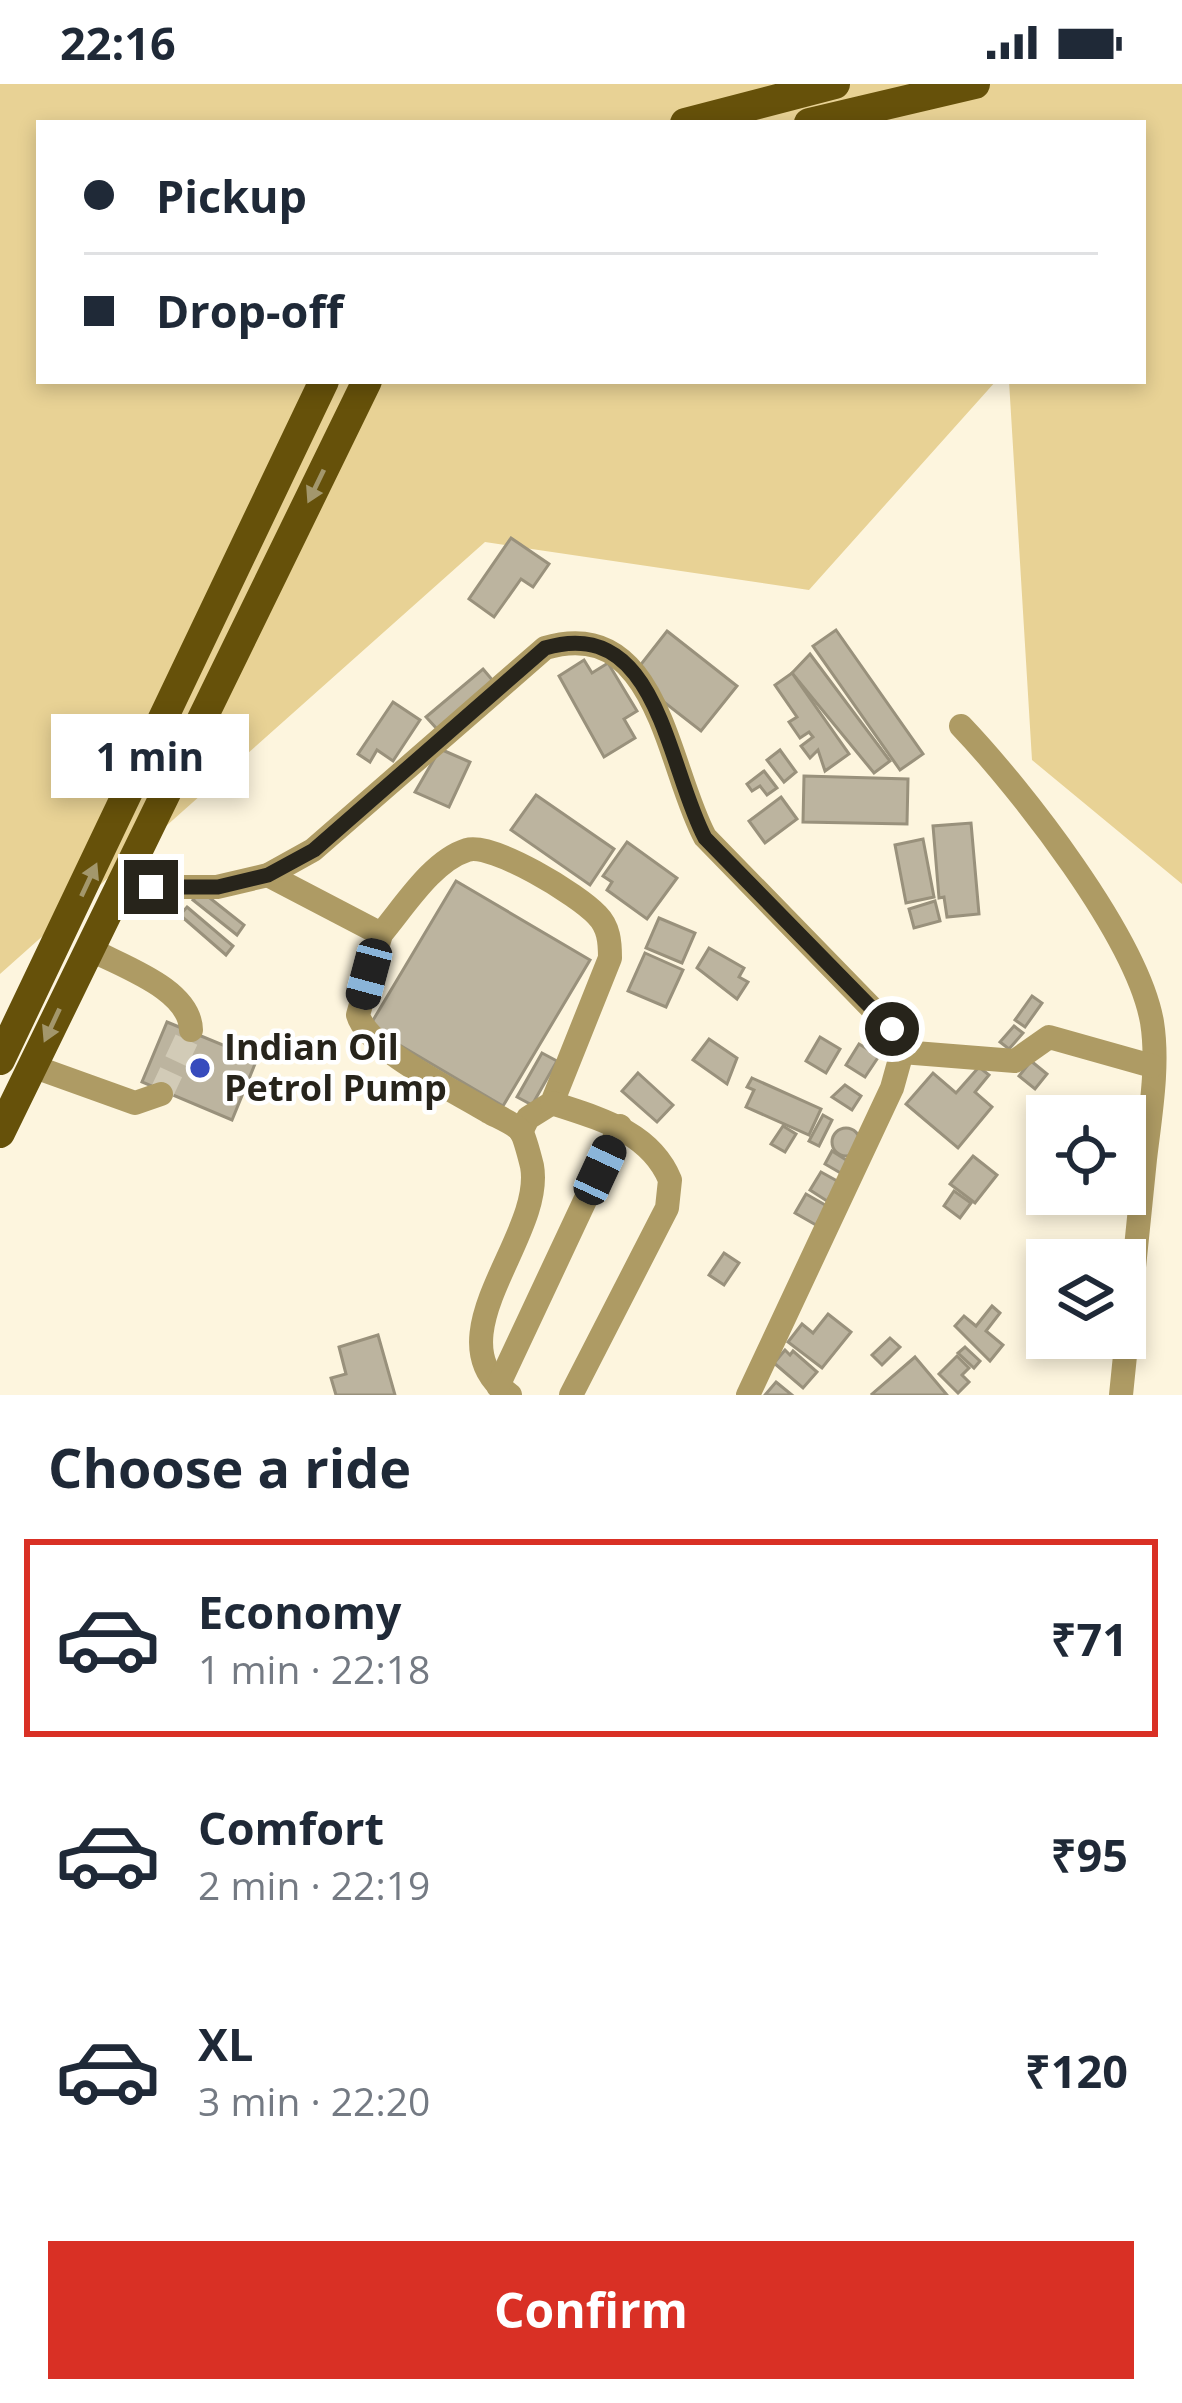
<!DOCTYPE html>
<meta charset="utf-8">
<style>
body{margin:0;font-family:"Open Sans",sans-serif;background:#f2f2f3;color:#1f2937;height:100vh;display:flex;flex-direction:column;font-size:45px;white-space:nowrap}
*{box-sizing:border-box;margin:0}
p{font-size:39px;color:#747a83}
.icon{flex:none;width:66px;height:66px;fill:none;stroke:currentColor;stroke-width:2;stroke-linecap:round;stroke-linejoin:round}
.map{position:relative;height:1311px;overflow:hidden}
.side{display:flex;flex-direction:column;background:#fff;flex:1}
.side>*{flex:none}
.top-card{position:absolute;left:36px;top:36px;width:1110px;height:264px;border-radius:0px;box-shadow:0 6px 18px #0003;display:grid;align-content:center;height:264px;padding:0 48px;background:#fff}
.fabs{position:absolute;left:1026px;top:1011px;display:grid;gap:24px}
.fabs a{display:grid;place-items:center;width:120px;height:120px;border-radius:0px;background:#fff;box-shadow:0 6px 18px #0003;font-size:60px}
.end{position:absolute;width:54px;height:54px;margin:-27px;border:15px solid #27241b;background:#fff;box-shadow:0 0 0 6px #fff}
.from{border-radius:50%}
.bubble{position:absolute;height:84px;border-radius:0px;background:#fff;box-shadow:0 6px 18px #0003;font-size:39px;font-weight:700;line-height:84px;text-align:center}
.car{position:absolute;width:36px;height:72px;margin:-36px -18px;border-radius:15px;box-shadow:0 0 9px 3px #0007;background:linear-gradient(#222 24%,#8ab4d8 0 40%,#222 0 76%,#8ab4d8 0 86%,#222 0)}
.top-card b{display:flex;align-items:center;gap:42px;height:114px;font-size:45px}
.top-card b+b{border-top:3px solid #e0e1e3}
.top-card i{width:30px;height:30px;background:#1f2937}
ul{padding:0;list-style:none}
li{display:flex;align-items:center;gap:36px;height:198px;margin:0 24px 18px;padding:0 24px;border:6px solid transparent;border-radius:0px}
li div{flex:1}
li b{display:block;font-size:45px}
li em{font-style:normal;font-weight:700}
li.selected{border-color:#d93025}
li>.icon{width:108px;height:108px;stroke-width:1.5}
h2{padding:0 48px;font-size:54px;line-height:144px}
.action{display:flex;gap:24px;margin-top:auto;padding:24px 48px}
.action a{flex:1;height:138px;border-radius:0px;background:#d93025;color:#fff;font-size:48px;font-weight:700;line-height:138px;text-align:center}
.status{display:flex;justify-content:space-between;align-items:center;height:84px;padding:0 60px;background:#fff;direction:ltr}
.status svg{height:33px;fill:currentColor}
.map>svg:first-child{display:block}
.green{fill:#e8d295}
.building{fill:#bcb49f;stroke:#99917c;stroke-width:3}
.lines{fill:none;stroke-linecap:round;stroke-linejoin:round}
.minor-tunnel{stroke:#d2cbb7;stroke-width:24;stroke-dasharray:24 12;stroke-linecap:butt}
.minor{stroke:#ae9b64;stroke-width:24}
.major{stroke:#66510a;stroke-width:30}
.oneway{fill:#a3976c}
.route{stroke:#27241b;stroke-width:15}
.poi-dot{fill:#374bbd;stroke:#fff;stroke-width:4.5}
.labels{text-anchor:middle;stroke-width:9;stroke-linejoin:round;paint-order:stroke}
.poi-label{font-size:36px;font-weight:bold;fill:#27241b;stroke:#fff;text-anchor:start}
</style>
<div class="status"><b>22:16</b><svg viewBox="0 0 49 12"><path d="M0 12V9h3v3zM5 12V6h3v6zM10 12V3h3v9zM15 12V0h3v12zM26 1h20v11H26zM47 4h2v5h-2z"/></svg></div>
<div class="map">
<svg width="1182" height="1311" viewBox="0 0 1182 1311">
<rect width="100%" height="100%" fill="#fdf5de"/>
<polygon class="green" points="0,0 1182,0 1182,800 1032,676 1009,297 1143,297 1143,39 39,39 39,297 996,297 809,506 485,458 0,890"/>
<g class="building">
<polygon points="511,454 549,480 533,503 521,495 494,533 469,515"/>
<polygon points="836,546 923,670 900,686 813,562"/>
<polygon points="667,547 737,602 701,647 651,608 635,588"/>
<polygon points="810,570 890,677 874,689 792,589"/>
<polygon points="584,576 592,589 608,579 637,627 624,635 635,654 604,673 559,592"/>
<polygon points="483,585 494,598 437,645 426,633"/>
<polygon points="792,589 849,670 825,687 818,666 810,674 801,662 813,653 809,648 800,654 789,638 797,633 775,601"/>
<polygon points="393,618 420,636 393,677 377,666 370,678 358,670"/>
<polygon points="440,665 470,678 449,723 415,708"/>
<polygon points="780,666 796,688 784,698 767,676"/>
<polygon points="764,687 777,704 767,711 760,702 752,707 747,700"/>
<polygon points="804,692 908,695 907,740 803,738"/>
<polygon points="536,711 614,765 590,801 511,746"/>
<polygon points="781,713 797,735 765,759 749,737"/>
<polygon points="971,739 979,830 947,833 944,813 939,814 933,742"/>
<polygon points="923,755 934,813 906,819 895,761"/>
<polygon points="627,758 677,794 647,835 607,806 612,798 603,792"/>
<polygon points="456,797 590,876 503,1022 369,943"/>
<polygon points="201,807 244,841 237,851 193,816"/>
<polygon points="935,817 940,837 914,844 909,825"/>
<polygon points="187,823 233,862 226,871 180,831"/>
<polygon points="659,834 695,849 682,879 646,864"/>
<polygon points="709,864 744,884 739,893 748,898 737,915 697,884"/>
<polygon points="645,869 683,886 666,923 628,907"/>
<polygon points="1032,912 1042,919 1025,943 1015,936"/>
<polygon points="167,938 257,975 232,1036 142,998"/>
<polygon points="1014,942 1023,949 1009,965 1000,958"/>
<polygon points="820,953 840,965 826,989 806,977"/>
<polygon points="709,955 737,974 727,1000 693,976"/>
<polygon points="859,960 879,972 865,993 846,981"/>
<polygon points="542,969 557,977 532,1021 517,1013"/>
<polygon points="1031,977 1047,990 1035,1005 1019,992"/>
<polygon points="979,983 989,991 975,1008 992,1023 958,1064 906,1020 933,989 956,1009"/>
<polygon points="638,989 673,1021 657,1038 622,1007"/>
<polygon points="752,994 821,1025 809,1051 746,1023 754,1006 747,1003"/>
<polygon points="845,1001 861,1012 852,1026 832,1013"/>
<polygon points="823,1031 832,1036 819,1062 809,1057"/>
<polygon points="783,1042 796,1050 785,1068 771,1060"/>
<circle cx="846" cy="1058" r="14"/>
<polygon points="832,1067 851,1079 844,1091 825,1080"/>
<polygon points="973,1072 997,1091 975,1119 950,1100"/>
<polygon points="821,1088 839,1098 827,1117 810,1106"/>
<polygon points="954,1107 971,1119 960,1134 944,1122"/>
<polygon points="806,1110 827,1122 816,1141 795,1129"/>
<polygon points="724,1169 739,1179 724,1201 709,1191"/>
<polygon points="992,1222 1000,1229 986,1247 1003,1261 990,1277 955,1242 964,1232 976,1242"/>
<polygon points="828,1230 851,1248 822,1284 788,1258 802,1240 813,1249"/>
<polygon points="378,1251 395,1311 336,1311 331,1294 346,1290 339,1263"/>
<polygon points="890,1254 900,1263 882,1281 872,1271"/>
<polygon points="965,1263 980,1277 974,1284 958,1269"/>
<polygon points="785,1266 790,1271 793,1267 817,1288 803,1304 774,1279"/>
<polygon points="957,1272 969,1284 962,1291 969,1298 958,1309 939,1290"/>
<polygon points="915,1273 947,1311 873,1311 872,1310"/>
<polygon points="776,1298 792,1311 765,1311"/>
</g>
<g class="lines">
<polyline class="minor-tunnel" points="161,1010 191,946"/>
<g class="minor">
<path d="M961 642C1021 705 1137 853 1152 938 1159 982 1150 1032 1145 1075 1137 1154 1129 1232 1121 1311"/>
<path d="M268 791 381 850C404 823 432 777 467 766 492 758 579 811 597 831 609 843 610 858 610 874L552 1019 528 1034 521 1048"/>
<path d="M117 803H217L268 791 313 766 545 564C658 530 667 683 705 753L892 945 902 968 892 1004 748 1311"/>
<path d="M381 850 358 931C368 966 457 1008 489 1028 498 1033 515 1040 521 1047 525 1054 530 1074 532 1082 545 1153 429 1254 510 1311"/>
<path d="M88 864C120 882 190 904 191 946"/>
<polyline points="902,968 1015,977 1049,953 1152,982"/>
<polyline points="32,982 135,1019 161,1010"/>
<path d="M552 1019C597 1034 650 1047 670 1096L667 1124 571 1311"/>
<polyline points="498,1302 620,1042"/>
</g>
<g class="major">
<polyline points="685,39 835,0"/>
<polyline points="809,39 975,0"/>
<polyline points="0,976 324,297"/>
<polyline points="0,1049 367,297"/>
</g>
</g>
<defs><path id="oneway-solid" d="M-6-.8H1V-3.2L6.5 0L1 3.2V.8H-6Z" transform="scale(3)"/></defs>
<g class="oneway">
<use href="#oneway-solid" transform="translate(316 402) rotate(116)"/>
<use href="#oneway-solid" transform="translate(89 796) rotate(-65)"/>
<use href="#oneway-solid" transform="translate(52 941) rotate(115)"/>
</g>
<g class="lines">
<path class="route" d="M151 803H218L268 791 314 766 545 564C658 530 667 683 705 754L892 945"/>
</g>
<circle class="poi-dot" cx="200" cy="984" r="12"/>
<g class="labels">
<g class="poi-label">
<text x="224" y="976">Indian Oil<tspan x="224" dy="41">Petrol Pump</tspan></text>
</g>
</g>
</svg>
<div class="fabs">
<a><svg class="icon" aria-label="locate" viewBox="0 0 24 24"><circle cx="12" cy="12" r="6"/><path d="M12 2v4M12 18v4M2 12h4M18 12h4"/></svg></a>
<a><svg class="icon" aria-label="layers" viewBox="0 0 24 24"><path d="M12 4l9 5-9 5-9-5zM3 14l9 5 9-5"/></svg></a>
</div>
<i class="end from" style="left:892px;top:945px"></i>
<i class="end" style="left:151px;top:803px"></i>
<div class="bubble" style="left:51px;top:630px;width:198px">1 min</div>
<i class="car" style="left:369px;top:890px;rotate:195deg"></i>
<i class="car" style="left:600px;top:1086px;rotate:25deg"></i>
<div class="top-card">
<b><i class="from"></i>Pickup</b>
<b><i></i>Drop-off</b>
</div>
</div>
<section class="side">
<h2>Choose a ride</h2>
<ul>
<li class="selected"><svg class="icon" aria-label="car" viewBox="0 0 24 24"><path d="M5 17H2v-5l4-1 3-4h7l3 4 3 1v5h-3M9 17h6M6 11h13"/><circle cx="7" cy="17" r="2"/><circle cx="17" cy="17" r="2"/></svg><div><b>Economy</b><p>1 min · 22:18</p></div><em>₹71</em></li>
<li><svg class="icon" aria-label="car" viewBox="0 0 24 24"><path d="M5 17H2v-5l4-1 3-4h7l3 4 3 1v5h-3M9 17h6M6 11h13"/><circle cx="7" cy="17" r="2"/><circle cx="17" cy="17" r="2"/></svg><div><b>Comfort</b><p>2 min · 22:19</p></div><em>₹95</em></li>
<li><svg class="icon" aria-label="car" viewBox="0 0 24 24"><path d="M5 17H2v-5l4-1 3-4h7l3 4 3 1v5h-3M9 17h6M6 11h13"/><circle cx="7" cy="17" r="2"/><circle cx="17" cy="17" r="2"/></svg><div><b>XL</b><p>3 min · 22:20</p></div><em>₹120</em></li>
</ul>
<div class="action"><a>Confirm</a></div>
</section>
